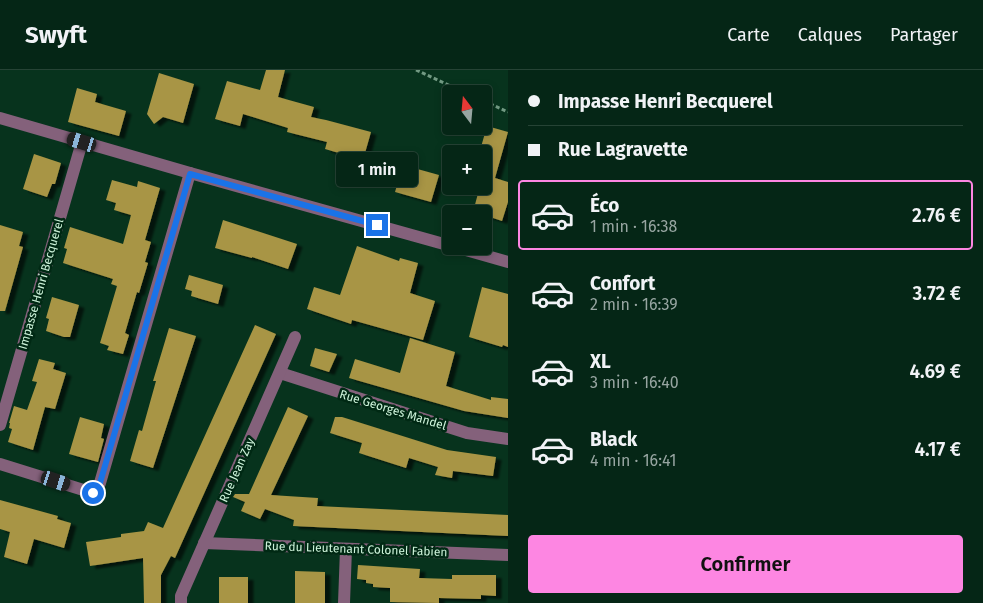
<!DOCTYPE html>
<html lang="fr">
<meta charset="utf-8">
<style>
body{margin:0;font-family:"Fira Sans",sans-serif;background:#0e2e1f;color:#f1f3f6;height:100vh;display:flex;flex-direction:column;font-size:19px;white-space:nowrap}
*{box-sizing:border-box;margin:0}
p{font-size:16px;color:#97a5a1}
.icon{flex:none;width:28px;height:28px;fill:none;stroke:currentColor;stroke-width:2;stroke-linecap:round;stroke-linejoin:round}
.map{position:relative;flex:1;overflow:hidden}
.panel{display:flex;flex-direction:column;background:#052616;width:475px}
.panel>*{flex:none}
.guide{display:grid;align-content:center;height:110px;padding:0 20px;background:#052616}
.needle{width:32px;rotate:344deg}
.buttons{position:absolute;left:442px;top:15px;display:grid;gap:10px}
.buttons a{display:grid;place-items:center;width:50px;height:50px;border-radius:5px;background:#052616;box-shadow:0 2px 8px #0003,0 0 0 1px #264335;font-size:25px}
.end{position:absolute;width:22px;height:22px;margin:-11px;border:6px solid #1a73e8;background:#fff;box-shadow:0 0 0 2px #fff}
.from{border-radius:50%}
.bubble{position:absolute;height:35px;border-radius:5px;background:#052616;box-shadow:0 2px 8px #0003,0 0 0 1px #264335;font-size:16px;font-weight:600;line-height:35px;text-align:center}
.car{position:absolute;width:15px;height:30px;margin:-15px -8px;border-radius:6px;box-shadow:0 0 4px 1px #0007;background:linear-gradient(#222 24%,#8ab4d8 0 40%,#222 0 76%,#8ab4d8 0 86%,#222 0)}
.guide b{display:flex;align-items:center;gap:18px;height:48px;font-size:19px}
.guide b+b{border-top:1px solid #264335}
.guide i{width:12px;height:12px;background:#f1f3f6}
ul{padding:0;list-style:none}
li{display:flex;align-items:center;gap:15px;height:70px;margin:0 10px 8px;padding:0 10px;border:2px solid transparent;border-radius:5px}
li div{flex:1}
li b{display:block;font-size:19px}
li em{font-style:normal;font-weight:600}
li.current{border-color:#fd86e2}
li>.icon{width:45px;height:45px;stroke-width:1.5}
.button{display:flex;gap:10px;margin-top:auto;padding:10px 20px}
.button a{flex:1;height:58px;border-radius:5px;background:#fd86e2;color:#111;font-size:20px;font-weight:600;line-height:58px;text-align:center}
header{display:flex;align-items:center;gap:30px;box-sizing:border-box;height:70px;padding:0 25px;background:#052616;border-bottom:1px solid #264335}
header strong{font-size:24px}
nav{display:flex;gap:28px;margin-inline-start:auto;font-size:18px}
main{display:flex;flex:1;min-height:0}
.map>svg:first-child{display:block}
.building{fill:#a89545;filter:url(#shadow)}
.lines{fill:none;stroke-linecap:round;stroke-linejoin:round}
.path{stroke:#729a83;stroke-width:3;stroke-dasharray:4 2.5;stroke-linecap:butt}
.street{stroke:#84617b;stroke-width:12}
.route{stroke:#1a73e8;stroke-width:6}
.labels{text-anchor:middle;stroke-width:5;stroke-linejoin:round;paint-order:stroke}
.street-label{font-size:12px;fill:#cdf3da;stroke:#002914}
</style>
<header>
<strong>Swyft</strong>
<nav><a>Carte</a><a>Calques</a><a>Partager</a></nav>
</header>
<main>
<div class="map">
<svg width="508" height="533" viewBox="0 0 508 533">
<defs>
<filter id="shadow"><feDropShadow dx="5.5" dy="3" stdDeviation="1" flood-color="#0009"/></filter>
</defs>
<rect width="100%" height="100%" fill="#07331d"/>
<g class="building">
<polygon points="266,0 285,0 278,27 314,37 311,47 326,50 371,62 363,90 325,79 327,72 287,62 288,58 243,44 240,56 215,49 227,11 260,20"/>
<polygon points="159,3 194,14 183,53 163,47 154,54 147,44"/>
<polygon points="77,18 97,24 95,32 126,41 119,66 68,52"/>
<polygon points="487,56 508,62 495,108 508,112 508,132 502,151 484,145 484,144 473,142 480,116 484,116 484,84 479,84"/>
<polygon points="34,84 61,93 55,114 52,114 47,127 23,119"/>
<polygon points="403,95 439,105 431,132 395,122"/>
<polygon points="112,110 137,117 138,111 160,118 145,170 151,172 145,192 148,193 139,223 137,222 125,263 129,265 123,284 107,280 109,276 100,273 117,216 111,214 113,209 63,193 67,179 64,178 70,157 123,174 131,145 114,140 116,133 106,130"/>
<polygon points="223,150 297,174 288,199 252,187 252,188 215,178"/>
<polygon points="0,155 23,162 19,176 23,177 5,241 0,241"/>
<polygon points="357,176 399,191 400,188 418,193 410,223 435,231 423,270 352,250 351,254 307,239 314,217 340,225"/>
<polygon points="189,205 223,215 218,234 191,226 192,221 185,219"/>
<polygon points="482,217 508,224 508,277 503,275 502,277 469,267"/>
<polygon points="52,227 79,235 70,267 64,267 46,261 49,249 46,248"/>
<polygon points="255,255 276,264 175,488 171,486 161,505 161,533 144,533 143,488 90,496 86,472 121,467 121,464 144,461 148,452 163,458"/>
<polygon points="169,258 196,266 153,398 130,391 139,360 142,361 156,311 153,311"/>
<polygon points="410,268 455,282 446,316 491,330 491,327 508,329 508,348 464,341 349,308 355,289 400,303"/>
<polygon points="315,278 337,284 329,302 310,296"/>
<polygon points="39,289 55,293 53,299 66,303 55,339 45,337 33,380 8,372 12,359 9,358 10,353 9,353 14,336 27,340 37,312 32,311"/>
<polygon points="288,337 308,346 271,425 318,428 317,436 508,445 508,466 293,456 294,450 265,439 260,449 241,441 245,432 233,427 235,424 249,424"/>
<polygon points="80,347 104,354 101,368 104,369 98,392 69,384"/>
<polygon points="335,347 342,347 447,380 496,387 493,406 453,401 452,408 435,405 438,397 409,388 406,398 359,383 362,373 330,363"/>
<polygon points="0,430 58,446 57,449 71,453 64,478 34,469 27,494 4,487 10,462 0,459"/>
<polygon points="358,495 420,499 419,508 452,509 452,505 496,505 496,526 481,525 481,529 439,528 439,533 390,532 390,518 373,517 373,514 366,513 366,510 357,509"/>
<polygon points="295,501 325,502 325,533 295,533"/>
<rect x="219" y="507" width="29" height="26"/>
</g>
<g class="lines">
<g class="path">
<polyline points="416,0 468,24"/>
<polyline points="484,31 508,42"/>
</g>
<g class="street">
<polyline points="0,48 190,103 451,176"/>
<polyline points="452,176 508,192"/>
<polyline points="280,303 467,363 508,369"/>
<polyline points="0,355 82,72"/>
<polyline points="0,394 93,423 100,413 190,103"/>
<polyline points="204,473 508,485"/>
<polyline points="181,533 181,526 295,267"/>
<polyline points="344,533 346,479"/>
</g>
</g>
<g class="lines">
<polyline class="route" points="93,423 100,413 190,104 377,155"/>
</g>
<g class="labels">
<g class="street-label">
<text transform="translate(41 214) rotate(-74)" y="4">Impasse Henri Becquerel</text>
<text transform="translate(393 340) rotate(17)" y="4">Rue Georges Mandel</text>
<text transform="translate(237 400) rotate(-66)" y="4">Rue Jean Zay</text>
<text transform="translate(356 479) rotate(2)" y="4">Rue du Lieutenant Colonel Fabien</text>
</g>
</g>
</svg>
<div class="buttons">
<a><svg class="needle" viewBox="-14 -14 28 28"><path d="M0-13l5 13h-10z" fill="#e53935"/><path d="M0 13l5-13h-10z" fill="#97a5a1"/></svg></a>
<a>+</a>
<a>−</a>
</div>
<i class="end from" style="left:93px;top:423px"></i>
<i class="end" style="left:377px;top:155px"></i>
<div class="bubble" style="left:336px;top:82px;width:82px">1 min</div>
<i class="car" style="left:82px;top:72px;rotate:287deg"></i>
<i class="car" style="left:56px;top:411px;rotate:108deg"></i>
</div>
<section class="panel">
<div class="guide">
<b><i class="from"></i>Impasse Henri Becquerel</b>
<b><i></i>Rue Lagravette</b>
</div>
<ul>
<li class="current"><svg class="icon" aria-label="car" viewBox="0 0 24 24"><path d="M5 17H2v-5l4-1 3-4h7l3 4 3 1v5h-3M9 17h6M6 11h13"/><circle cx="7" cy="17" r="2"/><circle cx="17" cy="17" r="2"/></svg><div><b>Éco</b><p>1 min · 16:38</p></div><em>2.76 €</em></li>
<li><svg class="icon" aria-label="car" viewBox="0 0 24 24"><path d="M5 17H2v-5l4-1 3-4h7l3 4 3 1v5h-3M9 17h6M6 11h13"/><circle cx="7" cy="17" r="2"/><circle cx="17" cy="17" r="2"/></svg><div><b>Confort</b><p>2 min · 16:39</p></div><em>3.72 €</em></li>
<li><svg class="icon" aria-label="car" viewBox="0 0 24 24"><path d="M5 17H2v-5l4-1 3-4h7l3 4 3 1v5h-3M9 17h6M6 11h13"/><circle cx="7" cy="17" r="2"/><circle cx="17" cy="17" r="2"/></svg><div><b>XL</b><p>3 min · 16:40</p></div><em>4.69 €</em></li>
<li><svg class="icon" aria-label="car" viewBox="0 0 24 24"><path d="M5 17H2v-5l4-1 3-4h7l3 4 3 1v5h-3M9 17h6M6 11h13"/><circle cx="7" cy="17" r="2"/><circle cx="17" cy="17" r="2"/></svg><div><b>Black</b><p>4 min · 16:41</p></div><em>4.17 €</em></li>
</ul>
<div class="button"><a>Confirmer</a></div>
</section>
</main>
